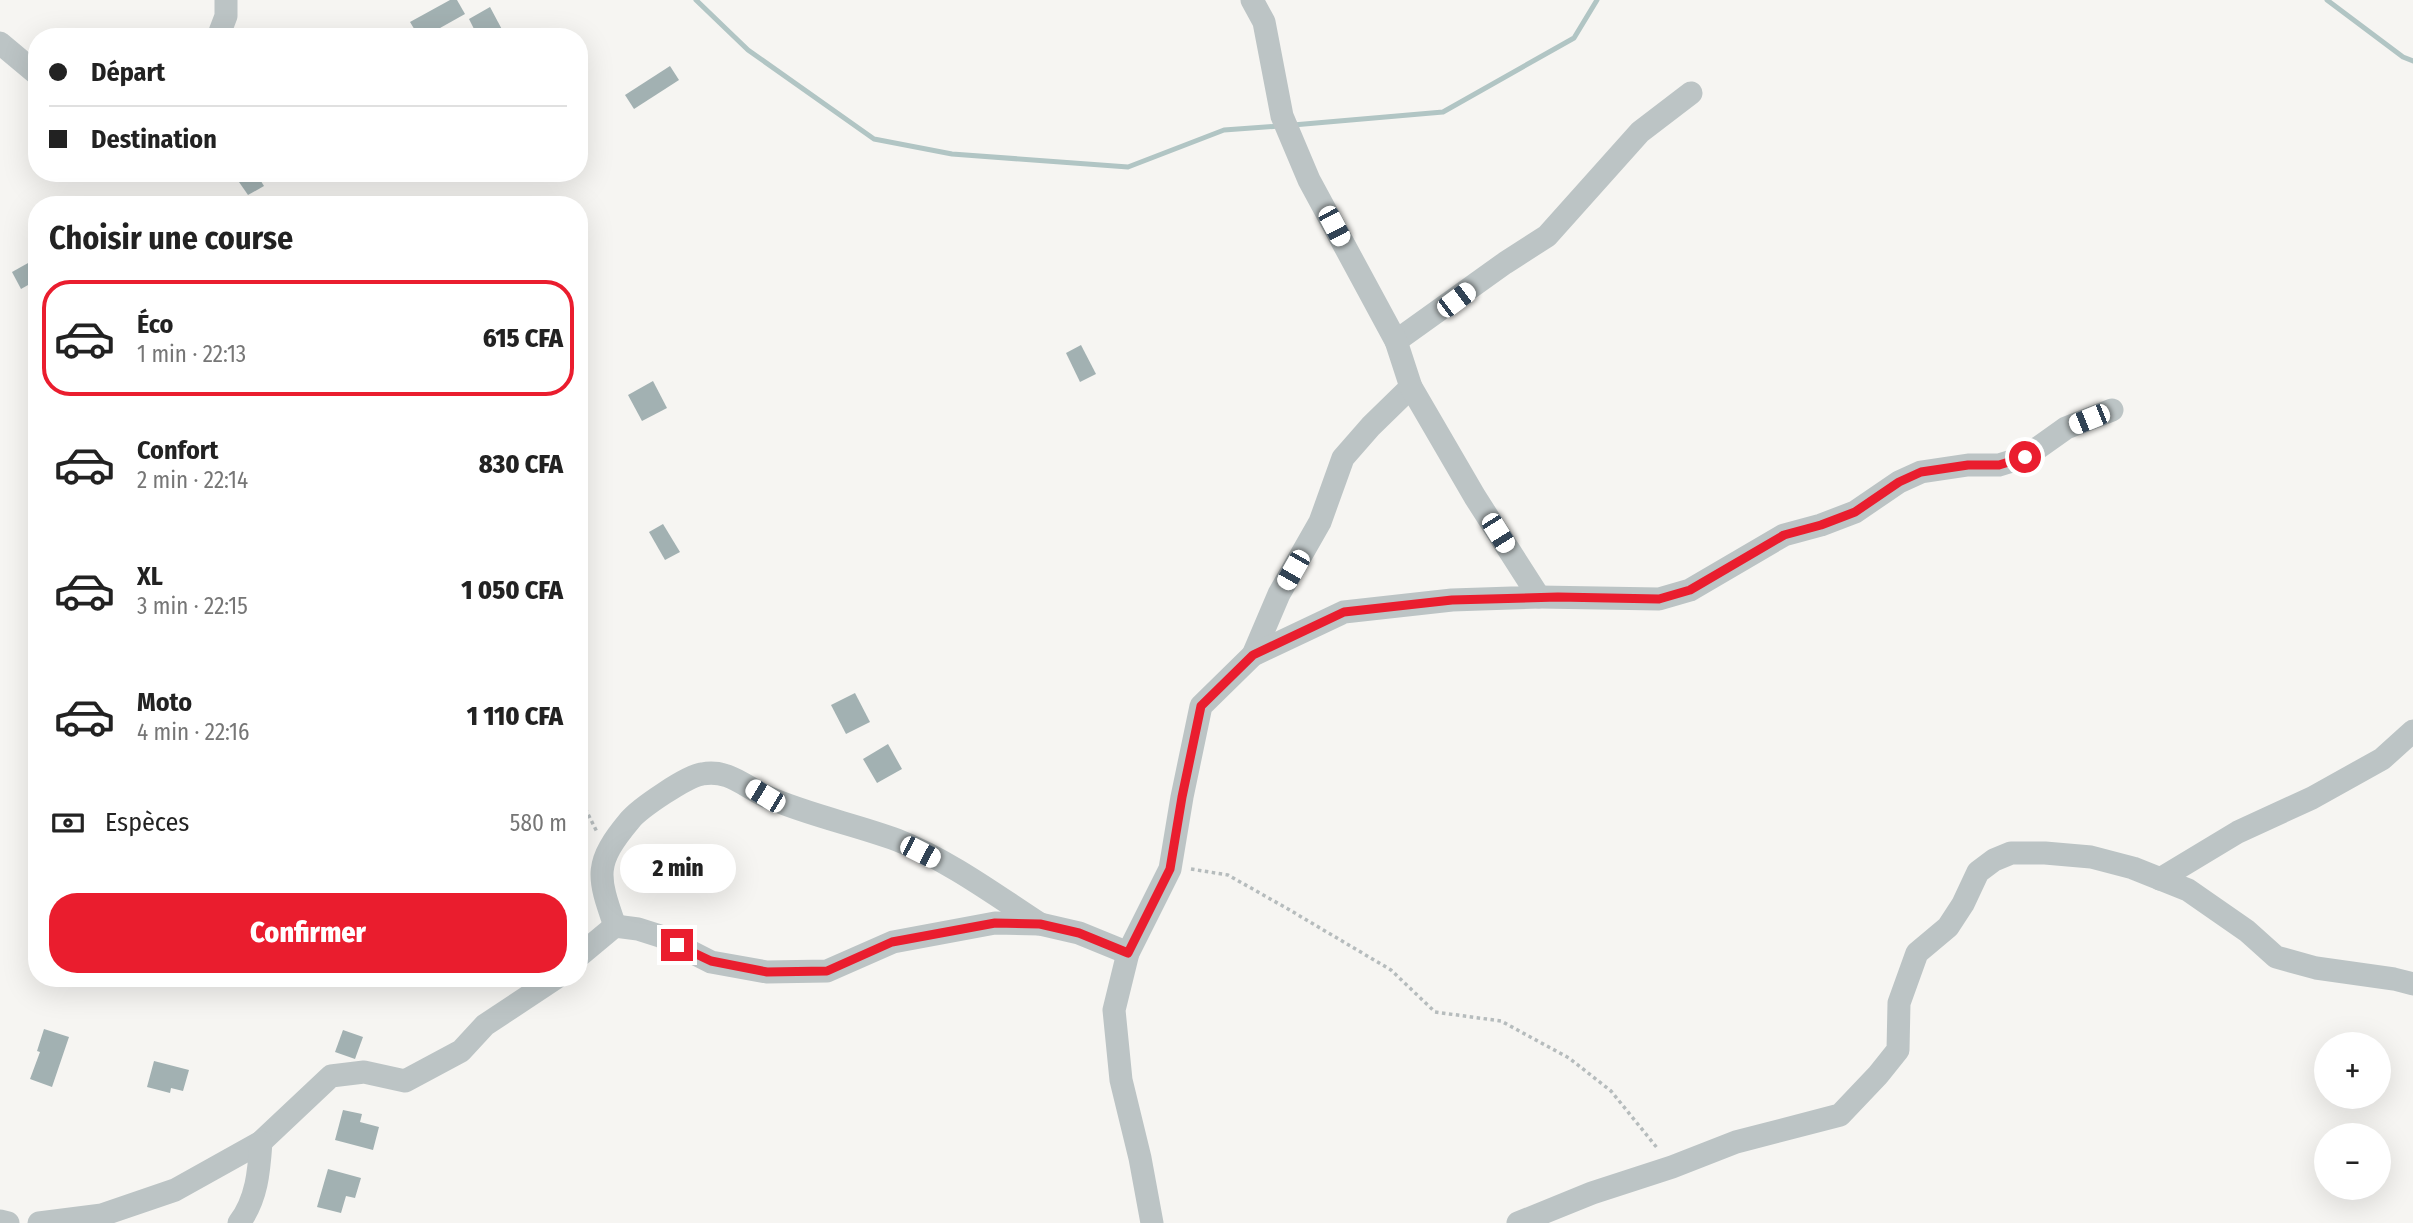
<!DOCTYPE html>
<html lang="fr">
<meta charset="utf-8">
<style>
body{margin:0;font-family:"Fira Sans Condensed",sans-serif;background:#f6f6f6;color:#222;height:100vh;display:flex;flex-direction:column;font-size:26px;white-space:nowrap}
*{box-sizing:border-box;margin:0}
p{font-size:23px;color:#767676}
.icon{flex:none;width:38px;height:38px;fill:none;stroke:currentColor;stroke-width:2;stroke-linecap:round;stroke-linejoin:round}
.map{position:relative;flex:1;overflow:hidden}
.side{position:absolute;left:28px;top:196px;width:560px;height:791px;display:flex;flex-direction:column;background:#fff;border-radius:28px;box-shadow:0 7px 28px #0002}
.side>*{flex:none}
.hud{position:absolute;left:28px;top:28px;width:560px;height:154px;border-radius:28px;box-shadow:0 7px 28px #0002;display:grid;align-content:center;height:154px;padding:0 21px;background:#fff}
.fabs{position:absolute;left:2314px;top:1032px;display:grid;gap:14px}
.fabs a{display:grid;place-items:center;width:77px;height:77px;border-radius:50%;background:#fff;box-shadow:0 7px 28px #0002;font-size:35px}
.end{position:absolute;width:32px;height:32px;margin:-16px;border:9px solid #ea1d2e;background:#fff;box-shadow:0 0 0 4px #fff}
.from{border-radius:50%}
.bubble{position:absolute;height:49px;border-radius:24px;background:#fff;box-shadow:0 7px 28px #0002;font-size:23px;font-weight:800;line-height:49px;text-align:center}
.car{position:absolute;width:21px;height:42px;margin:-21px -10px;border-radius:9px;box-shadow:0 0 5px 2px #0007;background:linear-gradient(#fff 24%,#345 0 40%,#fff 0 76%,#345 0 86%,#fff 0)}
.hud b{display:flex;align-items:center;gap:24px;height:66px;font-size:26px}
.hud b+b{border-top:2px solid #e0e0e0}
.hud i{width:18px;height:18px;background:#222}
ul{padding:0;list-style:none}
li{display:flex;align-items:center;gap:21px;height:116px;margin:0 14px 10px;padding:0 7px;border:4px solid transparent;border-radius:28px}
li div{flex:1}
li b{display:block;font-size:26px}
li em{font-style:normal;font-weight:800}
li.current{border-color:#ea1d2e}
li>.icon{width:63px;height:63px;stroke-width:1.5}
h2{padding:0 21px;font-size:32px;line-height:84px}
.pay{display:flex;align-items:center;gap:18px;height:77px;padding:0 21px;font-size:26px}
.pay p{margin-inline-start:auto}
.button{display:flex;gap:14px;margin-top:auto;padding:14px 21px}
.button a{flex:1;height:80px;border-radius:28px;background:#ea1d2e;color:#fff;font-size:28px;font-weight:800;line-height:80px;text-align:center}
.map>svg:first-child{display:block}
.lines{fill:none;stroke-linecap:round;stroke-linejoin:round}
.stream{stroke:#b1c5c4;stroke-width:5}
.building{fill:#a2b1b2}
.path{stroke:#b6bcbd;stroke-width:3.5;stroke-dasharray:3.5 3.5;stroke-linecap:butt}
.minor{stroke:#bcc4c5;stroke-width:23}
.route{stroke:#ea1d2e;stroke-width:9}
</style>
<div class="map">
<svg width="2413" height="1223" viewBox="0 0 2413 1223">
<rect width="100%" height="100%" fill="#f6f5f2"/>
<g class="lines">
<g class="stream">
<polyline points="696,0 748,50 874,139 952,154 1128,167 1224,130 1280,126"/>
<polyline points="2327,0 2403,57 2413,61"/>
<polyline points="1293,125 1443,112 1574,38 1597,0"/>
</g>
</g>
<g class="building">
<polygon points="450,0 457,0 465,14 424,37 419,37 410,22"/>
<polygon points="490,7 506,37 478,37 469,19"/>
<polygon points="670,66 679,80 634,109 625,95"/>
<polygon points="252,173 256,173 264,186 248,195 239,182"/>
<polygon points="37,258 37,280 21,289 12,272"/>
<polygon points="1081,345 1096,374 1080,382 1066,353"/>
<polygon points="653,381 667,408 642,421 628,395"/>
<polygon points="663,524 680,552 665,560 649,532"/>
<polygon points="855,693 870,722 846,734 831,705"/>
<polygon points="888,744 902,769 877,783 863,759"/>
<polygon points="44,1029 69,1037 52,1087 30,1079 40,1052 37,1051"/>
<polygon points="343,1030 363,1037 355,1059 335,1052"/>
<polygon points="154,1061 189,1070 183,1091 171,1088 170,1093 147,1087"/>
<polygon points="343,1110 362,1114 360,1122 379,1127 373,1150 335,1140"/>
<polygon points="328,1169 361,1178 355,1198 346,1196 341,1213 317,1207"/>
</g>
<g class="lines">
<g class="path">
<polyline points="579,796 597,832"/>
<polyline points="1191,869 1228,875 1288,909 1391,970 1435,1012 1501,1021 1569,1058 1611,1091 1658,1149"/>
</g>
<g class="minor">
<polyline points="218,37 226,16 226,0"/>
<polyline points="0,43 37,74"/>
<polyline points="1396,341 1505,263 1547,236 1640,132 1691,93"/>
<polyline points="1539,597 1659,599 1690,590 1784,535 1821,525 1855,512 1899,482 1921,472 1968,465 1999,465 2025,457 2066,428 2112,410"/>
<polyline points="1253,655 1279,594 1320,522 1343,458 1371,426 1411,387"/>
<polyline points="2160,879 2238,832 2312,798 2382,759 2413,731"/>
<path d="M615 926C597 875 594 863 630 820 640 808 687 776 702 774 728 769 744 786 765 796 807 815 854 824 897 840 948 860 994 894 1040 924"/>
<polyline points="579,956 615,926 638,929 660,936 711,962 767,972 827,971 893,942 995,923 1040,924 1079,933 1128,953"/>
<polyline points="0,1221 8,1223"/>
<polyline points="39,1223 102,1215 175,1190 261,1142 331,1076 364,1072 405,1081 461,1051 485,1025 556,978"/>
<path d="M239 1223C257 1199 259 1171 261 1142"/>
<polyline points="1152,1223 1140,1158 1121,1080 1114,1010 1128,953 1170,869 1182,797 1201,706 1253,655 1344,612 1452,600 1539,597 1475,497 1411,387 1396,341 1309,180 1282,116 1264,22 1252,0"/>
<polyline points="1518,1223 1592,1193 1672,1167 1736,1142 1840,1115 1878,1075 1898,1050 1899,1003 1917,953 1948,927 1963,904 1978,872 1994,860 2011,853 2045,853 2091,857 2133,868 2188,890 2247,931 2276,957 2316,968 2394,979 2413,984"/>
</g>
</g>
<g class="lines">
<polyline class="route" points="677,945 711,961 767,972 827,971 892,942 995,923 1040,924 1079,933 1128,953 1170,869 1182,797 1201,706 1253,655 1344,612 1452,600 1558,597 1659,599 1690,590 1784,535 1821,525 1855,512 1899,482 1921,472 1968,465 1999,465 2025,457"/>
</g>
</svg>
<div class="fabs">
<a>+</a>
<a>−</a>
</div>
<i class="end from" style="left:2025px;top:457px"></i>
<i class="end" style="left:677px;top:945px"></i>
<div class="bubble" style="left:620px;top:844px;width:116px">2 min</div>
<i class="car" style="left:1334px;top:226px;rotate:152deg"></i>
<i class="car" style="left:1456px;top:300px;rotate:53deg"></i>
<i class="car" style="left:2089px;top:419px;rotate:248deg"></i>
<i class="car" style="left:1498px;top:533px;rotate:148deg"></i>
<i class="car" style="left:1293px;top:570px;rotate:210deg"></i>
<i class="car" style="left:765px;top:796px;rotate:301deg"></i>
<i class="car" style="left:920px;top:852px;rotate:117deg"></i>
<div class="hud">
<b><i class="from"></i>Départ</b>
<b><i></i>Destination</b>
</div>
<section class="side">
<h2>Choisir une course</h2>
<ul>
<li class="current"><svg class="icon" aria-label="car" viewBox="0 0 24 24"><path d="M5 17H2v-5l4-1 3-4h7l3 4 3 1v5h-3M9 17h6M6 11h13"/><circle cx="7" cy="17" r="2"/><circle cx="17" cy="17" r="2"/></svg><div><b>Éco</b><p>1 min · 22:13</p></div><em>615 CFA</em></li>
<li><svg class="icon" aria-label="car" viewBox="0 0 24 24"><path d="M5 17H2v-5l4-1 3-4h7l3 4 3 1v5h-3M9 17h6M6 11h13"/><circle cx="7" cy="17" r="2"/><circle cx="17" cy="17" r="2"/></svg><div><b>Confort</b><p>2 min · 22:14</p></div><em>830 CFA</em></li>
<li><svg class="icon" aria-label="car" viewBox="0 0 24 24"><path d="M5 17H2v-5l4-1 3-4h7l3 4 3 1v5h-3M9 17h6M6 11h13"/><circle cx="7" cy="17" r="2"/><circle cx="17" cy="17" r="2"/></svg><div><b>XL</b><p>3 min · 22:15</p></div><em>1 050 CFA</em></li>
<li><svg class="icon" aria-label="car" viewBox="0 0 24 24"><path d="M5 17H2v-5l4-1 3-4h7l3 4 3 1v5h-3M9 17h6M6 11h13"/><circle cx="7" cy="17" r="2"/><circle cx="17" cy="17" r="2"/></svg><div><b>Moto</b><p>4 min · 22:16</p></div><em>1 110 CFA</em></li>
</ul>
<div class="pay"><svg class="icon" aria-label="cash" viewBox="0 0 24 24"><path d="M3 7h18v10H3z"/><circle cx="12" cy="12" r="2"/></svg>Espèces<p>580 m</p></div>
<div class="button"><a>Confirmer</a></div>
</section>
</div>
